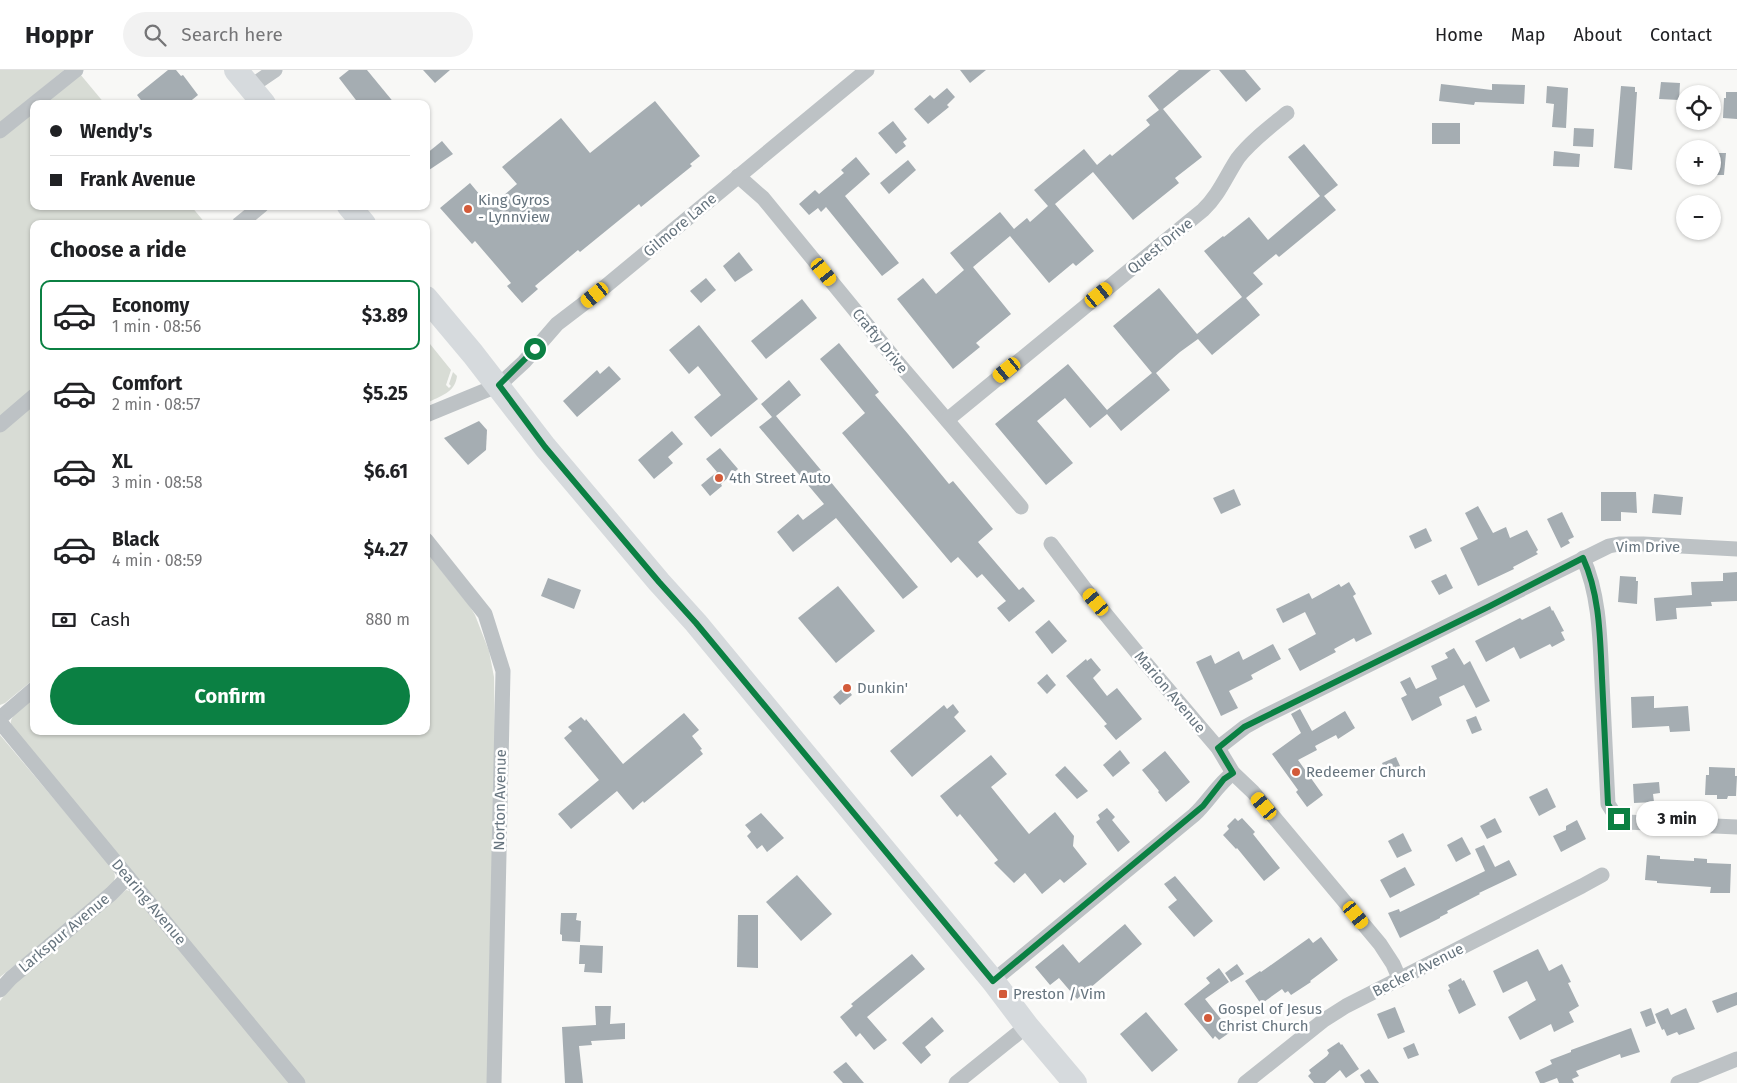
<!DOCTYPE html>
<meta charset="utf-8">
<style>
body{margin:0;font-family:"Fira Sans",sans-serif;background:#f2f2f2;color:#202124;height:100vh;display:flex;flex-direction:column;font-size:19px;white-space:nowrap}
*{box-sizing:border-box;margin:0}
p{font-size:16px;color:#757577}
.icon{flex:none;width:28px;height:28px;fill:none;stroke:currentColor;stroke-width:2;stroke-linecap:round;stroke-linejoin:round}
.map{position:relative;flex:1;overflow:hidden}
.side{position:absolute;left:30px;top:150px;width:400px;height:515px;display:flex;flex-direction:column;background:#fff;border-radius:10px;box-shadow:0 1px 4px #0004}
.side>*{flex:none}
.hud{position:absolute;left:30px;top:30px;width:400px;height:110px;border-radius:10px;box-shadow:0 1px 4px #0004;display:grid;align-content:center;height:110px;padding:0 20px;background:#fff}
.buttons{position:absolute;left:1676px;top:15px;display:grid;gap:10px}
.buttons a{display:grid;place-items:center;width:45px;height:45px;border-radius:50%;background:#fff;box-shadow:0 1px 4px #0004;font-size:25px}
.end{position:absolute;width:22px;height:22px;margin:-11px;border:6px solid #0b8043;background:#fff;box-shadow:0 0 0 2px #fff}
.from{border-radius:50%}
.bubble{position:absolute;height:35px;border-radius:18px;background:#fff;box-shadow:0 1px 4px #0004;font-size:16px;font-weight:700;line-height:35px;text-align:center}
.car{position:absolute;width:15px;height:30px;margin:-15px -8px;border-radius:6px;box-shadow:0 0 4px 1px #0007;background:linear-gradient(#f5c518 24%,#345 0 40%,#f5c518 0 76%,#345 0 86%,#f5c518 0)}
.hud b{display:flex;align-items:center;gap:18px;height:48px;font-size:19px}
.hud b+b{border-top:1px solid #e0e0e0}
.hud i{width:12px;height:12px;background:#202124}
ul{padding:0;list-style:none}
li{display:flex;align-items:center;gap:15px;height:70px;margin:0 10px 8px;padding:0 10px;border:2px solid transparent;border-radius:10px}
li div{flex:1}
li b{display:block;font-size:19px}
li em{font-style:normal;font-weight:700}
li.active{border-color:#0b8043}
li>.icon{width:45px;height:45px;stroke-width:1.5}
h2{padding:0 20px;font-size:22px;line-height:60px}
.pay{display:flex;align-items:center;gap:12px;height:55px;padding:0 20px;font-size:19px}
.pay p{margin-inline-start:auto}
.primary-button{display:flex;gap:10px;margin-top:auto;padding:10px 20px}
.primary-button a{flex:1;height:58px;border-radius:30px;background:#0b8043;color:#fff;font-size:20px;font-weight:700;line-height:58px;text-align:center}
header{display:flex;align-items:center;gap:30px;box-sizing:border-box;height:70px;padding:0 25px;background:#fff;border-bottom:1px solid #e0e0e0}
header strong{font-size:24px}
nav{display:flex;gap:28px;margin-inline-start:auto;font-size:18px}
.search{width:350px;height:45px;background:#f2f2f2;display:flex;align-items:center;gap:12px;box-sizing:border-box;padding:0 18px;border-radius:28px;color:#757577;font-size:19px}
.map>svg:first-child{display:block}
.grass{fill:#d8dcd5}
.building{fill:#a5adb2}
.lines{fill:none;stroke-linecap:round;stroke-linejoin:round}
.minor{stroke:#bdc2c5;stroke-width:15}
.primary{stroke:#d6dadd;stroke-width:24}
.route{stroke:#0b8043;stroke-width:6}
.poi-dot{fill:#d35b3a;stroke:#fff;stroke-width:2}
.labels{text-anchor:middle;stroke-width:5;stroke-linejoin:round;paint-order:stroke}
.poi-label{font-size:15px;fill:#66747e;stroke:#fff;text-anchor:start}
.street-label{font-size:15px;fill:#66747e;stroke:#fff}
</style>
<header>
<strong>Hoppr</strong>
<div class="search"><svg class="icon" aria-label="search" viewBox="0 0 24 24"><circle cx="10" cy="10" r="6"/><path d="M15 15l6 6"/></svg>Search here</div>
<nav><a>Home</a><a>Map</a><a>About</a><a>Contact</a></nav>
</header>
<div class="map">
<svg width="1737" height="1013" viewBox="0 0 1737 1013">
<rect width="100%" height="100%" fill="#f8f8f6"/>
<g class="grass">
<polygon points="0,0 64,0 0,53"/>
<polygon points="80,4 105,34 42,34"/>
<polygon points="34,40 34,136 191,136 206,154 34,154 34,319 0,347 0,67"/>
<path d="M426 269 451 300 446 315 449 318 451 316 449 314 453 302 457 306C455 323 440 326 427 333Z"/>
<polygon points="34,332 34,609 5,633 0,635 0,361"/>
<path d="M426 482 469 535 475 545 489 581 494 607 495 667 488 1013H305L11 655C9 644 26 635 34 628V661H426Z"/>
<polygon points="0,665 114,800 115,807 113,814 77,846 0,907"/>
<polygon points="126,820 130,821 291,1013 0,1013 0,931 12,915"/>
</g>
<g class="building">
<polygon points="168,0 176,0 181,6 183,5 198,25 187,34 144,34 137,25"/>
<polygon points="349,0 367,0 395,34 359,34 339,8"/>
<polygon points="423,0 450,0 435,13"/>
<polygon points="960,0 986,0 970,13"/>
<polygon points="1179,0 1211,0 1163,39 1202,87 1175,108 1179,113 1133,150 1093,102 1055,134 1094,181 1076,196 1073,193 1049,213 1010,166 973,197 1011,244 976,273 980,277 953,299 897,229 923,208 936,224 964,200 950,183 1000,142 1014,159 1027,148 1030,152 1048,136 1034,120 1084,79 1097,95 1110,84 1112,86 1150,55 1146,50 1159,40 1148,26"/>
<polygon points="1219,0 1245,0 1261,19 1246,32"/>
<polygon points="1661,12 1680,13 1679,30 1659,29"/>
<polygon points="1441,14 1492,20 1492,14 1525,15 1524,34 1475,32 1474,35 1439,31"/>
<polygon points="1547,16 1568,18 1566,58 1552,57 1554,34 1546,33"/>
<polygon points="1621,16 1635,17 1635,22 1637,22 1632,100 1614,98"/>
<polygon points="947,18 955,27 947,35 949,37 928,54 914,39 930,25 934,29"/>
<polygon points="1726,22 1737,22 1737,49 1723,48 1724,28 1726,28"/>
<polygon points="655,31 700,86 690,94 692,96 641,137 639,134 580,182 578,180 535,216 538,219 522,233 507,216 511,213 475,171 472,174 440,138 470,113 490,137 517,114 502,97 561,48 590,83"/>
<polygon points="893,51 907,69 903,72 906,76 896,84 878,63"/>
<rect x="1432" y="53" width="28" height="21"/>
<polygon points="1574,58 1594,59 1593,77 1573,76"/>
<polygon points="442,71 453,84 426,102 426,84"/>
<polygon points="1304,74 1338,115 1324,126 1336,140 1279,187 1276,184 1253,203 1263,214 1246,228 1260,245 1212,285 1198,269 1180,282 1156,303 1170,320 1121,361 1107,344 1090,358 1065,328 1037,351 1073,393 1046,415 995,354 1068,294 1107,340 1152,303 1113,256 1159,218 1197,264 1242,227 1204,181 1223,166 1224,167 1249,147 1268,170 1320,126 1288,87"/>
<polygon points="1554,81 1580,84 1579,97 1553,96"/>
<polygon points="1712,83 1726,83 1724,105 1712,105"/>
<polygon points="856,87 870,104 845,126 899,193 882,206 826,137 821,142 818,138 809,145 799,134 815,120 819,124 844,103 841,100"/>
<polygon points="908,90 916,100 889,124 880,113"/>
<polygon points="739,182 753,200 735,212 723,196"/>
<polygon points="706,208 716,220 701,233 690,221"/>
<polygon points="802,229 817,248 766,289 751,271"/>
<polygon points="699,255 758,329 711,367 694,347 721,325 698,296 689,304 669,280"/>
<polygon points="839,273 879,322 875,325 908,364 949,414 953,411 993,459 978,472 1019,520 1023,517 1035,531 1009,552 997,538 1006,531 982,504 977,508 958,487 951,493 842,363 865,343 820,289"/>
<polygon points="609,296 621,309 577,347 563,331 597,300 600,304"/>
<polygon points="789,310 801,325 776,346 918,517 903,529 836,448 793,482 777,462 798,444 803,450 824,434 759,357 772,347 761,334"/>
<polygon points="479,351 487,360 486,380 468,395 444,368"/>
<polygon points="672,361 683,374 668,387 673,393 654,409 638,390"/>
<polygon points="720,378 738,399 721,414 722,416 710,426 701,415 717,402 706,389"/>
<polygon points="1234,419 1241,435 1221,444 1213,428"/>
<polygon points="1601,422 1636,422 1637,443 1621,442 1621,451 1601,451"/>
<polygon points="1654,424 1683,427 1681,445 1652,443"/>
<polygon points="1478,436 1493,463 1506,457 1510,468 1527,460 1538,480 1536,482 1538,484 1513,497 1514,499 1478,516 1460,478 1478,469 1465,443"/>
<polygon points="1562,442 1574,467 1568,470 1570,473 1561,478 1547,449"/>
<polygon points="1426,458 1432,471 1415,479 1409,466"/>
<polygon points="1737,502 1737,531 1711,532 1712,536 1676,538 1677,549 1656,551 1654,528 1692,525 1691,512 1723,511 1723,503"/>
<polygon points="1446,504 1453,518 1439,525 1431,511"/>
<polygon points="1620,506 1636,507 1636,511 1638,511 1637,534 1618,532"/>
<polygon points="548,508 581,520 574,539 541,526"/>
<polygon points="1349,512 1356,524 1353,526 1372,564 1356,572 1354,568 1334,579 1336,582 1300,601 1288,579 1316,564 1305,542 1283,553 1276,539 1309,523 1312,529 1339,514 1341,517"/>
<polygon points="838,516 875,561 836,593 798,548"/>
<polygon points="1550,536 1552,541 1553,540 1564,561 1561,562 1565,570 1552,577 1550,574 1520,589 1514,577 1486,592 1475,571 1520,548 1522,550"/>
<polygon points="1049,550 1067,571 1052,584 1035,562"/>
<polygon points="1273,574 1281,589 1251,605 1253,609 1229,621 1238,638 1221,646 1196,592 1211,585 1215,594 1239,581 1243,590"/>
<polygon points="1454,578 1464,595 1470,591 1490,631 1476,638 1464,615 1439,627 1442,635 1412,651 1401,628 1407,625 1400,612 1410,607 1416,619 1437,609 1431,596 1448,588 1445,583"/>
<polygon points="1091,588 1101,600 1093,608 1107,626 1117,618 1142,649 1116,670 1104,656 1107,654 1066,606 1086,589 1087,591"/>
<polygon points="1047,604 1056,615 1047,624 1037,613"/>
<polygon points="845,616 852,625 840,635 833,627"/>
<polygon points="1654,626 1654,638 1688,636 1690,661 1670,662 1669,656 1632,658 1631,627"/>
<polygon points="953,634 959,642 954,647 966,661 912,707 890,681 944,635 947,639"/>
<polygon points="1300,639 1312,661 1345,641 1355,658 1338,669 1336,665 1315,676 1317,680 1298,690 1323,725 1307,737 1296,722 1298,720 1272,684 1301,663 1291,644"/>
<polygon points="684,643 699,660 692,666 702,679 700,680 703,684 644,733 643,731 633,740 617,721 571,759 558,744 599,710 564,668 572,661 568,657 581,647 585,651 586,649 623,694"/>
<polygon points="1476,646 1482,660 1472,664 1466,650"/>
<polygon points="1120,680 1130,693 1113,707 1103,695"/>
<polygon points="1165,681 1190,712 1166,732 1158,722 1159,721 1142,700"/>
<polygon points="991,685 1007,704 991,717 1029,764 1055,742 1074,766 1073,776 1087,794 1064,813 1060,809 1042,824 1025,803 1014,813 994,793 998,790 960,744 957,747 940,726"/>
<polygon points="1396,687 1400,696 1387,703 1382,693"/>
<polygon points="1065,696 1088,721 1077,729 1055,705"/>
<polygon points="1709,697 1735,698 1735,706 1737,706 1736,726 1728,726 1727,729 1717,729 1717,725 1705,725 1706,705 1709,705"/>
<polygon points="1659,712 1660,723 1653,724 1654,732 1634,733 1633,714"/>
<polygon points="1547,718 1556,737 1539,746 1529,727"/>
<polygon points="1107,738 1115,747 1112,750 1130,772 1118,782 1096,752 1100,749 1098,745"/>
<polygon points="761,743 784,768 767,782 762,775 757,779 747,766 751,762 745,755"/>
<polygon points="1235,748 1238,751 1242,748 1255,762 1253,764 1280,798 1264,811 1237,778 1236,779 1223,765 1229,759 1227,756"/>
<polygon points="1495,748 1502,762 1487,769 1480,756"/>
<polygon points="1577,750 1586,769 1561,782 1553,766 1566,760 1566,756"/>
<polygon points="1403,763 1412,781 1397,788 1388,771"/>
<polygon points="1462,767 1471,784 1456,792 1447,775"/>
<polygon points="1484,775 1495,797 1509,790 1517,805 1479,823 1480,824 1447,841 1448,843 1440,847 1440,848 1400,868 1388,843 1399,839 1400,842 1485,801 1475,779"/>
<polygon points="1647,785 1660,786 1660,789 1694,791 1694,788 1707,789 1707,793 1731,794 1730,823 1710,823 1711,817 1657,813 1657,811 1645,810"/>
<polygon points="1405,797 1415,815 1390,828 1380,810"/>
<polygon points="797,805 832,844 801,871 766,832"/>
<polygon points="1175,806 1213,851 1194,867 1168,837 1177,830 1164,814"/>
<polygon points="561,843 577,843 576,850 581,851 580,872 562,871 562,865 560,864"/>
<polygon points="738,845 758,845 758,898 737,897"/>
<polygon points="1125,854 1142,874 1077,929 1059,908 1050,915 1035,897 1063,874 1079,893"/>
<polygon points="1321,867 1338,890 1310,911 1311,912 1291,925 1288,921 1285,923 1282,919 1261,934 1245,911 1260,901 1261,902 1309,868 1313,873"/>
<polygon points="580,875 603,876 602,903 584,902 585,894 579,894"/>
<polygon points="1538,879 1549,901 1562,894 1571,912 1568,913 1579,936 1569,942 1574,952 1554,962 1551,954 1520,970 1508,947 1536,930 1527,911 1503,923 1493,901"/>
<polygon points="912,884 925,899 867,947 887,970 874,980 860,963 856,967 840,947 853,936 851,934"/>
<polygon points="1237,894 1244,904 1231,912 1225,903"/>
<polygon points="1219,898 1229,912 1205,929 1228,958 1226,960 1229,963 1219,970 1215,966 1213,969 1184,934 1210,913 1206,908"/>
<polygon points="1461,908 1462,911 1464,910 1476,935 1459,944 1448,920 1450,919 1448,915"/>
<polygon points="1737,922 1737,935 1717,943 1712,931"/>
<polygon points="595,936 611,936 610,954 625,953 625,969 591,971 592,975 579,976 583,1013 565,1013 562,957 596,955"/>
<polygon points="1395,937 1405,962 1388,969 1377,944"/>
<polygon points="1651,938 1656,953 1646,957 1640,942"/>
<polygon points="1668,938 1671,945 1686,938 1695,959 1679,965 1677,962 1667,966 1664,959 1662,960 1655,944"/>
<polygon points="1146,942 1178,980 1152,1002 1120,964"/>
<polygon points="932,947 944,961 925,977 931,985 921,994 902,973"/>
<polygon points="1631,958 1640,982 1621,988 1620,984 1576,1001 1579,1006 1572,1009 1574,1013 1559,1013 1557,1008 1544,1013 1540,1013 1535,1002 1552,994 1550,990 1571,982 1571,980"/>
<polygon points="1339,972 1341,975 1342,974 1359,999 1346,1008 1340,1000 1325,1013 1314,1013 1308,1006 1311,1003 1309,1000 1327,986 1329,983 1327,980"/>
<polygon points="1414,973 1419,985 1408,989 1403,978"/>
<polygon points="846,992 864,1013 843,1013 833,1002"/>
<polygon points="1369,999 1379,1013 1365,1013 1360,1005"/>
</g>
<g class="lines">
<g class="minor">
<polyline points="250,17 275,0"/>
<polyline points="0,61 76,0"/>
<polyline points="738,106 763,128 899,294 1021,437"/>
<polyline points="239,154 261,136"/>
<polyline points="426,345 499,315 524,292 557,254 595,225 867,0"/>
<path d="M947 350 1203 140C1219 125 1226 106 1238 88 1251 71 1270 57 1287 43"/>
<polyline points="0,355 34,326"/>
<polyline points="426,470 485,544 503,601 494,1013"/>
<polyline points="1051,474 1085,519 1148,596 1218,678 1233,703 1253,722 1380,874 1393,894 1400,910"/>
<path d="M1583 488C1600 526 1600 571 1602 612 1604 652 1606 693 1608 734L1615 745 1626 752 1737 757"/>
<polyline points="0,648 34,619"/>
<polyline points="0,652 298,1013"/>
<polyline points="1218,678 1245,657 1263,647 1609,476 1619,474 1643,474 1737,479"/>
<path d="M993 911 1194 745C1208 732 1218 714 1233 703"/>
<polyline points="0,920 11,908 111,824 128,807"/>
<polyline points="956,1013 1027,956"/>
<polyline points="1245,1013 1324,950 1346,936 1582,816 1602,805"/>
<polyline points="1678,1013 1737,989"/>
</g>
<g class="primary">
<polyline points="236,0 264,34"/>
<polyline points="349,136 364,154"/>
<polyline points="426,228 473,284 545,377 659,512 696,553 993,911 1027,956 1075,1013"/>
</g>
</g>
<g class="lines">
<path class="route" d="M535 279 499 315 545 377 659 512 696 553 993 911 1203 736 1224 709 1233 703 1218 678 1244 657 1490 536 1583 488C1600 525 1600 568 1602 608 1604 650 1606 692 1608 734L1615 745 1619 749"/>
</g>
<g class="poi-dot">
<circle cx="468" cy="139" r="5"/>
<circle cx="719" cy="408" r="5"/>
<circle cx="847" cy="618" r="5"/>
<circle cx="1296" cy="702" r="5"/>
<rect x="998" y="919" width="10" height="10" rx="2.5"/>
<circle cx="1208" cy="948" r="5"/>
</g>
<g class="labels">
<g class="poi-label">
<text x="478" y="135">King Gyros<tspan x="478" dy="17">- Lynnview</tspan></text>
<text x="729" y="413">4th Street Auto</text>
<text x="857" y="623">Dunkin'</text>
<text x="1306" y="707">Redeemer Church</text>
<text x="1013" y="929">Preston / Vim</text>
<text x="1218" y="944">Gospel of Jesus<tspan x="1218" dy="17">Christ Church</tspan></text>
</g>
<g class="street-label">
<text transform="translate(680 155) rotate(-40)" y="5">Gilmore Lane</text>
<text transform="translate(1160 176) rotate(-39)" y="5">Quest Drive</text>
<text transform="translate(880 271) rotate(51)" y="5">Crafty Drive</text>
<text x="1648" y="482">Vim Drive</text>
<text transform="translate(1170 622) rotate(50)" y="5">Marion Avenue</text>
<text transform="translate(500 730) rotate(-89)" y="5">Norton Avenue</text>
<text transform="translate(149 832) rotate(50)" y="5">Dearing Avenue</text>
<text transform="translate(64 863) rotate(-40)" y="5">Larkspur Avenue</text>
<text transform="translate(1418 900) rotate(-27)" y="5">Becker Avenue</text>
</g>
</g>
</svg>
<div class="buttons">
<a><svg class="icon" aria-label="locate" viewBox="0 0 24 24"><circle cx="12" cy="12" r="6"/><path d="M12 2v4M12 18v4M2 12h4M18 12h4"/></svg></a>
<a>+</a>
<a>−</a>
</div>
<i class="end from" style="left:535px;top:279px"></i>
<i class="end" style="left:1619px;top:749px"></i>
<div class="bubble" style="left:1636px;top:731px;width:82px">3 min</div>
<i class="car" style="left:824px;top:202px;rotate:141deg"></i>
<i class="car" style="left:595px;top:225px;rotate:231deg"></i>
<i class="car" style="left:1099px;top:225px;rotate:51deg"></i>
<i class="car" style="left:1007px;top:300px;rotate:231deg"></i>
<i class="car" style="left:1096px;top:532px;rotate:320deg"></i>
<i class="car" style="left:1264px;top:736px;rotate:320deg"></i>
<i class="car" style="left:1356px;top:845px;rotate:141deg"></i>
<div class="hud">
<b><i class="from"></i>Wendy's</b>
<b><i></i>Frank Avenue</b>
</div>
<section class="side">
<h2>Choose a ride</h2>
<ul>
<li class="active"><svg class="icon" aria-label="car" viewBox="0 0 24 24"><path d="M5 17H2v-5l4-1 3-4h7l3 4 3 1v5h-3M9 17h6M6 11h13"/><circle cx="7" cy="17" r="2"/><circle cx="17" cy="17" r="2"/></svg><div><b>Economy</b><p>1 min · 08:56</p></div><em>$3.89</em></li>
<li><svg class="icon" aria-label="car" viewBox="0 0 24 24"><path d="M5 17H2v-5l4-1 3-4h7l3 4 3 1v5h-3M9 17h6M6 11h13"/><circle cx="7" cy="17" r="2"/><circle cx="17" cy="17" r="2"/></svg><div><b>Comfort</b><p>2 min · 08:57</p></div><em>$5.25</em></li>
<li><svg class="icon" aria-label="car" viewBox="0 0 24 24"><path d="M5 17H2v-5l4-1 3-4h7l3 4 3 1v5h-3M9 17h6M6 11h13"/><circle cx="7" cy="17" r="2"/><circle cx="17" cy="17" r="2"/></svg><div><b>XL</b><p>3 min · 08:58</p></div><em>$6.61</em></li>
<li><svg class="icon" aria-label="car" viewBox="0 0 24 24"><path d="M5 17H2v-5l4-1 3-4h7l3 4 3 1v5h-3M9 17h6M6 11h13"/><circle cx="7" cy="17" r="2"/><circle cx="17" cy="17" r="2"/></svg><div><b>Black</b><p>4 min · 08:59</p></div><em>$4.27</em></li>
</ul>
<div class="pay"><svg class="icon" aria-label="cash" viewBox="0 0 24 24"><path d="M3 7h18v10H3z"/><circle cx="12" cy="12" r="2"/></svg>Cash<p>880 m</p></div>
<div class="primary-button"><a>Confirm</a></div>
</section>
</div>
